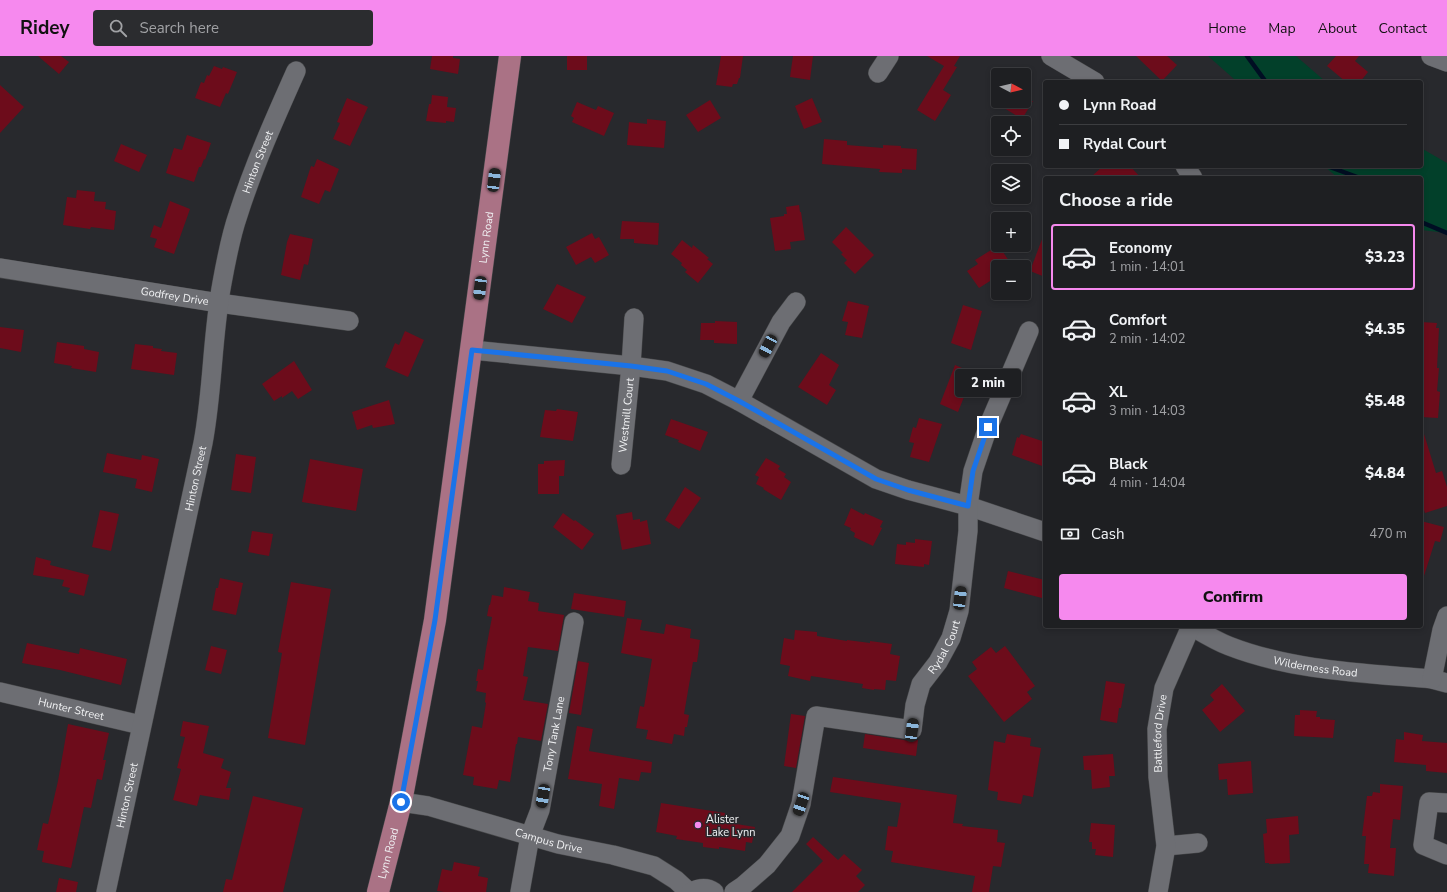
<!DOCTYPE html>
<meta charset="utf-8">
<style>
body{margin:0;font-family:"Nunito Sans",sans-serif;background:#2b2c2f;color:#f1f3f6;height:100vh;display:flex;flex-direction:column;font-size:15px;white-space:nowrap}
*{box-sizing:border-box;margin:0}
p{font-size:13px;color:#a1a2a5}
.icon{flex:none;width:22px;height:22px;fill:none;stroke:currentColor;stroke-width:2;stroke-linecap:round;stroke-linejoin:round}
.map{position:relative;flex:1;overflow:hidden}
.panel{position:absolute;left:1043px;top:120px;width:380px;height:452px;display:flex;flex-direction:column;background:#1e1f22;border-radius:4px;box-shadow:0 2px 6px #0003,0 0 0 1px #3c3d40}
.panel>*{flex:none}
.hud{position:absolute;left:1043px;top:24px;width:380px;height:88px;border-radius:4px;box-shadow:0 2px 6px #0003,0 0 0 1px #3c3d40;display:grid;align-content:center;height:88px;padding:0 16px;background:#1e1f22}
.needle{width:26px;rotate:97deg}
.controls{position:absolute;left:991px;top:12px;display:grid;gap:8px}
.controls a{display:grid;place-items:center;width:40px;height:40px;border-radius:4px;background:#1e1f22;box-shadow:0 2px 6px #0003,0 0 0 1px #3c3d40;font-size:20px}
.end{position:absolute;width:18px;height:18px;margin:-9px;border:5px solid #1a73e8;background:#fff;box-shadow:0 0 0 2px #fff}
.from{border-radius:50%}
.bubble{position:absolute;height:28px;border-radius:4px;background:#1e1f22;box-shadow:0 2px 6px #0003,0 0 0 1px #3c3d40;font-size:13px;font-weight:800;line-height:28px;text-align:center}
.car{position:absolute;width:12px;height:24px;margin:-12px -6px;border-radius:5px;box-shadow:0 0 3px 1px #0007;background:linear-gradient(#222 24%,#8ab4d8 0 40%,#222 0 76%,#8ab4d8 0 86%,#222 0)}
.hud b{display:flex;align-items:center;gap:14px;height:38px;font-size:15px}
.hud b+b{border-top:1px solid #3c3d40}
.hud i{width:10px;height:10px;background:#f1f3f6}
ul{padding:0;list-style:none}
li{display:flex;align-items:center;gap:12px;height:66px;margin:0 8px 6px;padding:0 8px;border:2px solid transparent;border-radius:4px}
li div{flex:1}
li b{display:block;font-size:15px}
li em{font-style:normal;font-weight:800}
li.on{border-color:#f689ee}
li>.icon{width:36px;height:36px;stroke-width:1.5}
h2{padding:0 16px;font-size:18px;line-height:48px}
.pay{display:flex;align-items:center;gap:10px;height:44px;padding:0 16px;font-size:15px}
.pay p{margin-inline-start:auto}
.cta{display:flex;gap:8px;margin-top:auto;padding:8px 16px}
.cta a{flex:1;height:46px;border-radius:4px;background:#f689ee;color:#111;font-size:16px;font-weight:800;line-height:46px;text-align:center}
header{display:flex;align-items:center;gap:24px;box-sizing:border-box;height:56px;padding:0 20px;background:#f689ee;color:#111}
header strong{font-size:19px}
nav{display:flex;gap:22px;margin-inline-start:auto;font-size:14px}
.search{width:280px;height:36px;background:#2b2c2f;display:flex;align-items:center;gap:10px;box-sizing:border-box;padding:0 14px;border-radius:4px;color:#a1a2a5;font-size:15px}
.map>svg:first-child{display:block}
.green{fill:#02402a}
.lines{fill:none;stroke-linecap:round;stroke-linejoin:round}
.stream{stroke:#000e23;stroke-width:4.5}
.building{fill:#6d0c1b}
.minor-casing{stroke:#47484a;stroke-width:20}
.major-casing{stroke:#47484a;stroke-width:23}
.minor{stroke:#6d6e73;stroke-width:19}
.major{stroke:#aa7285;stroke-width:22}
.route{stroke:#1a73e8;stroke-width:5}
.poi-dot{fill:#f689ee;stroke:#28292d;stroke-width:1.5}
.labels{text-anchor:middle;stroke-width:3;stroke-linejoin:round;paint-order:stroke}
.street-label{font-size:11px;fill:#f0f1f3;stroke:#28292d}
.poi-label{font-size:11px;fill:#f0f1f3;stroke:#28292d;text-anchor:start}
</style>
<header>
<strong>Ridey</strong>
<div class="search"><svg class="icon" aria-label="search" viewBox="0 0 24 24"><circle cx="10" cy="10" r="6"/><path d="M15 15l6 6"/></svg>Search here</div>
<nav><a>Home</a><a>Map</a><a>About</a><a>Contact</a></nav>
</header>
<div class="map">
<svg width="1447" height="836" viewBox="0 0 1447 836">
<rect width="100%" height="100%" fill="#28292d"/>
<g class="green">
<polygon points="1208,0 1296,0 1326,26 1253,26 1234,23"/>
<polygon points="1421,92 1447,107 1447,177 1421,174 1421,122 1338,122 1324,110 1421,110"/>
</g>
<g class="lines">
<g class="stream">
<polyline points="1247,0 1266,26"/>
<polyline points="1327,110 1360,122"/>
<polyline points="1421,166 1447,177"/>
</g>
</g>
<g class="building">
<polygon points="38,0 61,0 69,6 59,18"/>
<polygon points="432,0 453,0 453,2 460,3 458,18 430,13"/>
<rect x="567" y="0" width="20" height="14"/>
<polygon points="721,0 743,0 740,22 739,22 737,28 733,28 732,31 716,29"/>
<polygon points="793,0 813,0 810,24 790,21"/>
<polygon points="927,0 960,0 954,10 957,11 943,34 951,39 935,65 917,54 944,10"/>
<polygon points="1136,0 1167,0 1177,9 1162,25"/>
<polygon points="1336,0 1359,0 1355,5 1368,16 1360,26 1346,26 1327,10"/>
<polygon points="214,10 222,13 223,11 237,16 228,38 226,37 220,51 195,42 201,26 204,27 207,19 209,20"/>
<polygon points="0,29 24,51 0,77"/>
<polygon points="432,39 448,41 447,51 456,52 454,66 446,65 446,67 426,65 429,48 431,48"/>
<polygon points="347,42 368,51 350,90 333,83 340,67 337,66"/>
<polygon points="812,42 822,66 804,73 795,50"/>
<polygon points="710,44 721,62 698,76 686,59"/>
<polygon points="1009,45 1033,45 1022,63 1004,52"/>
<polygon points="577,46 596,54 598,50 614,57 604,80 572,66 574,62 571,60"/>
<polygon points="647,63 666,65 664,92 627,89 629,66 647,68"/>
<polygon points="187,79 211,87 205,104 204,103 201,111 199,111 194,126 166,117 174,92 182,94"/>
<polygon points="824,83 847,85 847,89 883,92 883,89 901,90 901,92 917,93 916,114 902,113 902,117 879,116 880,113 822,108"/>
<polygon points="121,88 147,99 139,116 114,105"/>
<polygon points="317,103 339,113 330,136 325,134 319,148 301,141 311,110 314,111"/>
<polygon points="1103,110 1130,110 1141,122 1090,122"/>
<polygon points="77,134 95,136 94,145 106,146 105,153 116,155 114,174 91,171 90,173 63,169 67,141 76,142"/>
<polygon points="170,145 190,153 174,198 154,191 157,183 150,181 154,169 161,172"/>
<polygon points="799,149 800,156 801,156 805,184 790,186 791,193 775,195 770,162 784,160 784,158 787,158 786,151"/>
<polygon points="622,165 659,167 658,189 634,187 634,183 620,183"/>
<polygon points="846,171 874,199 855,218 844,207 847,204 841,198 843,197 832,186"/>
<polygon points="592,177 595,183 599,181 609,199 595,207 591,201 576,209 566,191"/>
<polygon points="290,178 313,183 308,209 304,208 300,224 281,219 287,186"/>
<polygon points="1044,178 1045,178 1045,221 1030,215"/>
<polygon points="682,184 692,192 693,189 709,202 707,203 713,208 698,227 685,216 687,214 681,209 682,207 671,198"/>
<polygon points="996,191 999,195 1001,193 1013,211 998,211 998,220 979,232 967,215 978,208 975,204"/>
<polygon points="557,228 586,241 572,267 543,253"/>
<polygon points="848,245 869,250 862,282 845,279 848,266 842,265"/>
<polygon points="963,249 982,255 971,294 951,287"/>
<polygon points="715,265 737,266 737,288 714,287 714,284 700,284 701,267 715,267"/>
<polygon points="1421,266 1437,267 1436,272 1439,272 1437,312 1439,312 1437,335 1440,336 1438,362 1421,361"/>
<polygon points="0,271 24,274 21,296 0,292"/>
<polygon points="405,275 424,284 408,321 385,311 395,287 399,289"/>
<polygon points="57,286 84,290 84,293 99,296 96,316 71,312 72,310 54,307"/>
<polygon points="135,288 153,290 153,292 162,293 161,295 177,297 174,319 131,313"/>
<polygon points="821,297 839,309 829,329 836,334 827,349 798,331"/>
<polygon points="294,305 312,334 298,343 292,335 282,342 282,340 274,345 262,328"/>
<polygon points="955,309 976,318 966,342 964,341 958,356 940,348"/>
<polygon points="389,344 395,368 373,372 372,369 357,374 352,356"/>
<polygon points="557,353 578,356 573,385 540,381 545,354 556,355"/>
<polygon points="919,362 942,368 929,406 910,401 914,387 909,386 913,371 916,372"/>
<polygon points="671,363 708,376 700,395 678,386 679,384 665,379"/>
<polygon points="1021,378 1045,386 1045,411 1012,399 1017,381 1019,382"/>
<polygon points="1421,378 1424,378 1436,417 1442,415 1447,431 1447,450 1425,457 1421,445"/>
<polygon points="107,397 141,404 142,399 159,403 152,436 135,432 137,423 103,416"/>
<polygon points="236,398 256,401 251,437 231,434"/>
<polygon points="766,402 780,410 778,413 786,418 784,421 791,426 781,444 763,433 764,432 756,428 759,421 755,419"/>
<polygon points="310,403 363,413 356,455 302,446"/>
<polygon points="565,404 564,420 559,420 559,438 538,438 538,408 544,408 544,405"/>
<polygon points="685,431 701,442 679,473 665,464"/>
<polygon points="851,452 864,459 865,457 883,465 880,471 882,472 873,490 854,481 855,477 850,474 851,472 844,469"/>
<polygon points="100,454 119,458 111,495 92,491"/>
<polygon points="632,456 633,464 640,463 640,466 647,464 651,488 622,494 616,459"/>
<polygon points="563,457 574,465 575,464 594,478 582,494 553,471"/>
<polygon points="1421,465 1444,471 1440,486 1435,485 1424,520 1421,519"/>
<polygon points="252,475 273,478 269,500 248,496"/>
<polygon points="915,483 932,485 929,509 924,508 924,511 895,508 897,488 906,489 906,486 915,487"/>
<polygon points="36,501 51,505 50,509 89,519 84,540 68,536 70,532 62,530 64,524 33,519"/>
<polygon points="1008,515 1045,524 1045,530 1042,542 1004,532"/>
<polygon points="220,522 243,527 236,559 212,554 216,532 218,532"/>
<polygon points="291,526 331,533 305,689 268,682 282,597 278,596"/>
<polygon points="504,531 530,536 528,545 539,547 538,555 564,559 558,595 528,591 523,620 528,621 523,644 548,648 541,685 518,681 517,688 516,688 510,726 499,724 497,733 473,729 474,721 463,719 472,670 482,672 486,647 485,646 486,637 476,635 478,625 476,625 478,613 483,614 486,593 492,561 487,560 489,549 490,549 492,539 503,541"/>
<polygon points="574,537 626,545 624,561 571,553"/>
<polygon points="627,562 642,564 640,574 664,578 666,568 691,573 690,582 700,584 697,606 693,606 684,658 689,659 687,671 685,671 684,680 674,678 672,688 646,683 648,674 636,672 640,650 644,651 652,603 621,597"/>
<polygon points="795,574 817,576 817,580 847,585 847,584 870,587 870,585 892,588 890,598 900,600 896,625 886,624 885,634 874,633 874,634 862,632 863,628 811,620 810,625 788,620 790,610 780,608 784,582 794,584"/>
<polygon points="27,587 79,598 80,592 127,603 121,629 60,614 22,607"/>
<polygon points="211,590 227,594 221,618 205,614"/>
<polygon points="1005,590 1035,630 1027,636 1032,643 1004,666 968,620 977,613 972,606 991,591 996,597"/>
<polygon points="578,605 589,607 581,659 569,657"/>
<polygon points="1106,625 1125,628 1121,652 1119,652 1117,667 1100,664"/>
<polygon points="1222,628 1245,655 1220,676 1202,654 1214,644 1210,639"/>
<polygon points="1300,654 1317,655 1316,661 1320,661 1320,663 1335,664 1333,682 1294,680 1295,659 1300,659"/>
<polygon points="791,658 805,660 796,712 784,710"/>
<polygon points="183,665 209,670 203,697 224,703 221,712 231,716 226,732 231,732 229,744 200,739 197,750 173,744 181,713 177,712 185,681 180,680"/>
<polygon points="68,668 109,677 103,704 106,704 102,724 97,723 91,752 84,751 71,812 42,806 44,795 37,794 43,767 48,768 58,725"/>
<polygon points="577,670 593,673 589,695 652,706 651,717 641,716 639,725 619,722 614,753 599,750 602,728 568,723"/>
<polygon points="1404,676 1423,679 1422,685 1447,687 1447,717 1426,715 1426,709 1394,706 1396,683 1404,684"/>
<polygon points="865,678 910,685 918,684 916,700 863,692"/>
<polygon points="1007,678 1031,682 1030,690 1041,692 1033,741 1023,739 1021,748 997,744 998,736 988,734 994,685 1005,687"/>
<polygon points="1113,698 1115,720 1109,720 1110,731 1092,733 1091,714 1084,714 1083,700"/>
<polygon points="1251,705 1253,737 1228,739 1227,723 1219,724 1218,708"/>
<polygon points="833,721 957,739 953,767 963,768 962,770 998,774 997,786 1005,787 1001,811 993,810 989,836 972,836 975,820 891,806 893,795 885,794 888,770 897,771 901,747 830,736"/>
<polygon points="1380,728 1403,730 1400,764 1393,763 1390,792 1396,792 1394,820 1368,817 1369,808 1364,808 1366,780 1362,780 1367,740 1372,740 1373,736 1380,737"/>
<polygon points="253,740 303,752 283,836 223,836 226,823 232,824"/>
<polygon points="661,747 725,757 724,766 755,771 752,787 746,786 745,795 719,791 719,793 703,791 703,787 676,783 677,780 656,776"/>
<polygon points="1298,760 1299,778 1289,779 1290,807 1269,808 1269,807 1265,807 1263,778 1267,777 1266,763"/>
<polygon points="1091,767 1115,769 1113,801 1095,799 1096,793 1092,793 1092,786 1089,786"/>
<polygon points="813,781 838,804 844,798 862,814 856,820 865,829 858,836 792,836 823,805 806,788"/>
<polygon points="454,806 480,811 478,820 488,822 486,836 444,836 437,835 442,813 452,815"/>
<polygon points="59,822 78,826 76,836 56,836"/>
</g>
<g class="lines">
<defs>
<g id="minor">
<polyline points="1051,0 1095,26"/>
<polyline points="1431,0 1447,6"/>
<polyline points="878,17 889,0"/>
<polyline points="1185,110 1193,122"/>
<path id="s1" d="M0 212 219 247 349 265"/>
<polyline points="472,294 631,310 667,315 706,328 739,345 876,423 908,434 968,450 1045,476"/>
<polyline points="739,345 781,266 796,246"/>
<path id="s2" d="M621 409 631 310 634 262"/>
<path id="s3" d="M1191 570C1203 577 1216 585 1229 590 1293 615 1365 617 1432 623L1447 627"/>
<polyline points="1432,623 1442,574 1447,560"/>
<path id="s4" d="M0 636 141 669"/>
<path id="s5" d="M401 746 428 750 558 788 613 799 654 810 676 824 689 836"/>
<polyline points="1447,747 1429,746 1423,789 1447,799"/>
<polyline points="1166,790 1198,787"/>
<path id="s6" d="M106 836 203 387C213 334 212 280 222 227 226 205 231 179 238 159 254 109 275 62 296 15"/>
<path id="s7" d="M520 836 530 780 540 754 574 566"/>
<path d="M691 836C699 832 707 831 714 836"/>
<path id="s8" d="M734 836 743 830 767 809 790 780 801 748 816 660 912 674 915 649 921 628 938 606 951 582 959 555 968 475V450L973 415 988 371 1029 275"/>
<path id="s9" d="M1158 836 1166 790 1158 721 1157 673 1164 632 1191 570"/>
</g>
<g id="major">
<path id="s10" d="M378 836 401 746 435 564 510 0"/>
</g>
</defs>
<use href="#minor" class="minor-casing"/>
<use href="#major" class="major-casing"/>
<use href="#minor" class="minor"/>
<use href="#major" class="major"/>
</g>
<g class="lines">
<polyline class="route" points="401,746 435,564 472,294 631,310 667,315 706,328 739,345 876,423 908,434 968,450 973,415 988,371"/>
</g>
<circle class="poi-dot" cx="698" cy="769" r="4"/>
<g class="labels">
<g class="street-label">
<text dy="4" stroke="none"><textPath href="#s6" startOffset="747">Hinton Street</textPath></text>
<text dy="4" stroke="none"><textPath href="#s10" startOffset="664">Lynn Road</textPath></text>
<text dy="4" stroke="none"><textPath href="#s1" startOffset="177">Godfrey Drive</textPath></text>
<text dy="4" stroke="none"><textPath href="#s2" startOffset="50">Westmill Court</textPath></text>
<text dy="4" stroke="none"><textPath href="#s6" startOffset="423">Hinton Street</textPath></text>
<text dy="4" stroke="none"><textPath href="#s8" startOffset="391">Rydal Court</textPath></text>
<text dy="4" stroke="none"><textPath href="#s3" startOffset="132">Wilderness Road</textPath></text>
<text dy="4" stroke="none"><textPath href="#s4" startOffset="73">Hunter Street</textPath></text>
<text dy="4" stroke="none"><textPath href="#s9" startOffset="160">Battleford Drive</textPath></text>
<text dy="4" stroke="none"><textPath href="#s7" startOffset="162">Tony Tank Lane</textPath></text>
<text dy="4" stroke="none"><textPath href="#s6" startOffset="99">Hinton Street</textPath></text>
<text dy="4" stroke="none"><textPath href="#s5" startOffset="153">Campus Drive</textPath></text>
<text dy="4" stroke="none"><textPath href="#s10" startOffset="40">Lynn Road</textPath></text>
</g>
<g class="poi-label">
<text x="706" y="767">Alister<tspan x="706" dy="13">Lake Lynn</tspan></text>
</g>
</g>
</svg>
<div class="controls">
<a><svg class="needle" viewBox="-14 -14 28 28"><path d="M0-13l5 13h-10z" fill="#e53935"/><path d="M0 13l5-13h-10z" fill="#a1a2a5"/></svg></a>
<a><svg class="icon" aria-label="locate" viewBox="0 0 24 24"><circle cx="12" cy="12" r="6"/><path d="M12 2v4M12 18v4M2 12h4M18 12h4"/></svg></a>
<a><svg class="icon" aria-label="layers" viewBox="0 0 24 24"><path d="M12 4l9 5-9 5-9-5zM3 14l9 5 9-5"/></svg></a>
<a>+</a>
<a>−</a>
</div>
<i class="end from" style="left:401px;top:746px"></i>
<i class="end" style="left:988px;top:371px"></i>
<div class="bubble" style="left:955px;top:313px;width:66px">2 min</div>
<i class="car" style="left:494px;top:124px;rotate:7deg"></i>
<i class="car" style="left:480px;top:232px;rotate:187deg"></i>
<i class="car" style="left:768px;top:290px;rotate:208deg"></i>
<i class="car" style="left:960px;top:542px;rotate:7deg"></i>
<i class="car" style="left:912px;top:674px;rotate:8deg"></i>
<i class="car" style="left:543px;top:740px;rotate:190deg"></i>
<i class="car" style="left:801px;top:748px;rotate:199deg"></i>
<div class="hud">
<b><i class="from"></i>Lynn Road</b>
<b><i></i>Rydal Court</b>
</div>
<section class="panel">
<h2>Choose a ride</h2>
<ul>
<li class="on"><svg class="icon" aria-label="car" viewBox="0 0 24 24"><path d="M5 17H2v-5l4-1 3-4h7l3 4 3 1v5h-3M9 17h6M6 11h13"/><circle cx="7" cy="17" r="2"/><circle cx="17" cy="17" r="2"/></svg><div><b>Economy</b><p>1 min · 14:01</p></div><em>$3.23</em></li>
<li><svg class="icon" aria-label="car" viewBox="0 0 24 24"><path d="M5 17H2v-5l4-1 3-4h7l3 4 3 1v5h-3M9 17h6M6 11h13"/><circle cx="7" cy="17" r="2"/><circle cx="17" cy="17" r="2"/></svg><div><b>Comfort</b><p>2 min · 14:02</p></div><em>$4.35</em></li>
<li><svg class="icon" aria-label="car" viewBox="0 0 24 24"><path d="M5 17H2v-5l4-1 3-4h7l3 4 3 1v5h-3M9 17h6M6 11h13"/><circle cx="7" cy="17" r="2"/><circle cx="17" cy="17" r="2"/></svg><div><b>XL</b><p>3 min · 14:03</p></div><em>$5.48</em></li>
<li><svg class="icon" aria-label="car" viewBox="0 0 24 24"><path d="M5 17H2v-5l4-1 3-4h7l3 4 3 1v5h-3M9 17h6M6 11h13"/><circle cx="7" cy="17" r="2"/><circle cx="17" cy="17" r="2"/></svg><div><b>Black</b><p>4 min · 14:04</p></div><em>$4.84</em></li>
</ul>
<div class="pay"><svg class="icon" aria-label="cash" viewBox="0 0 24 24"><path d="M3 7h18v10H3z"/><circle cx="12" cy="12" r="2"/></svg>Cash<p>470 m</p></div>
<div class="cta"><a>Confirm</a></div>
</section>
</div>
